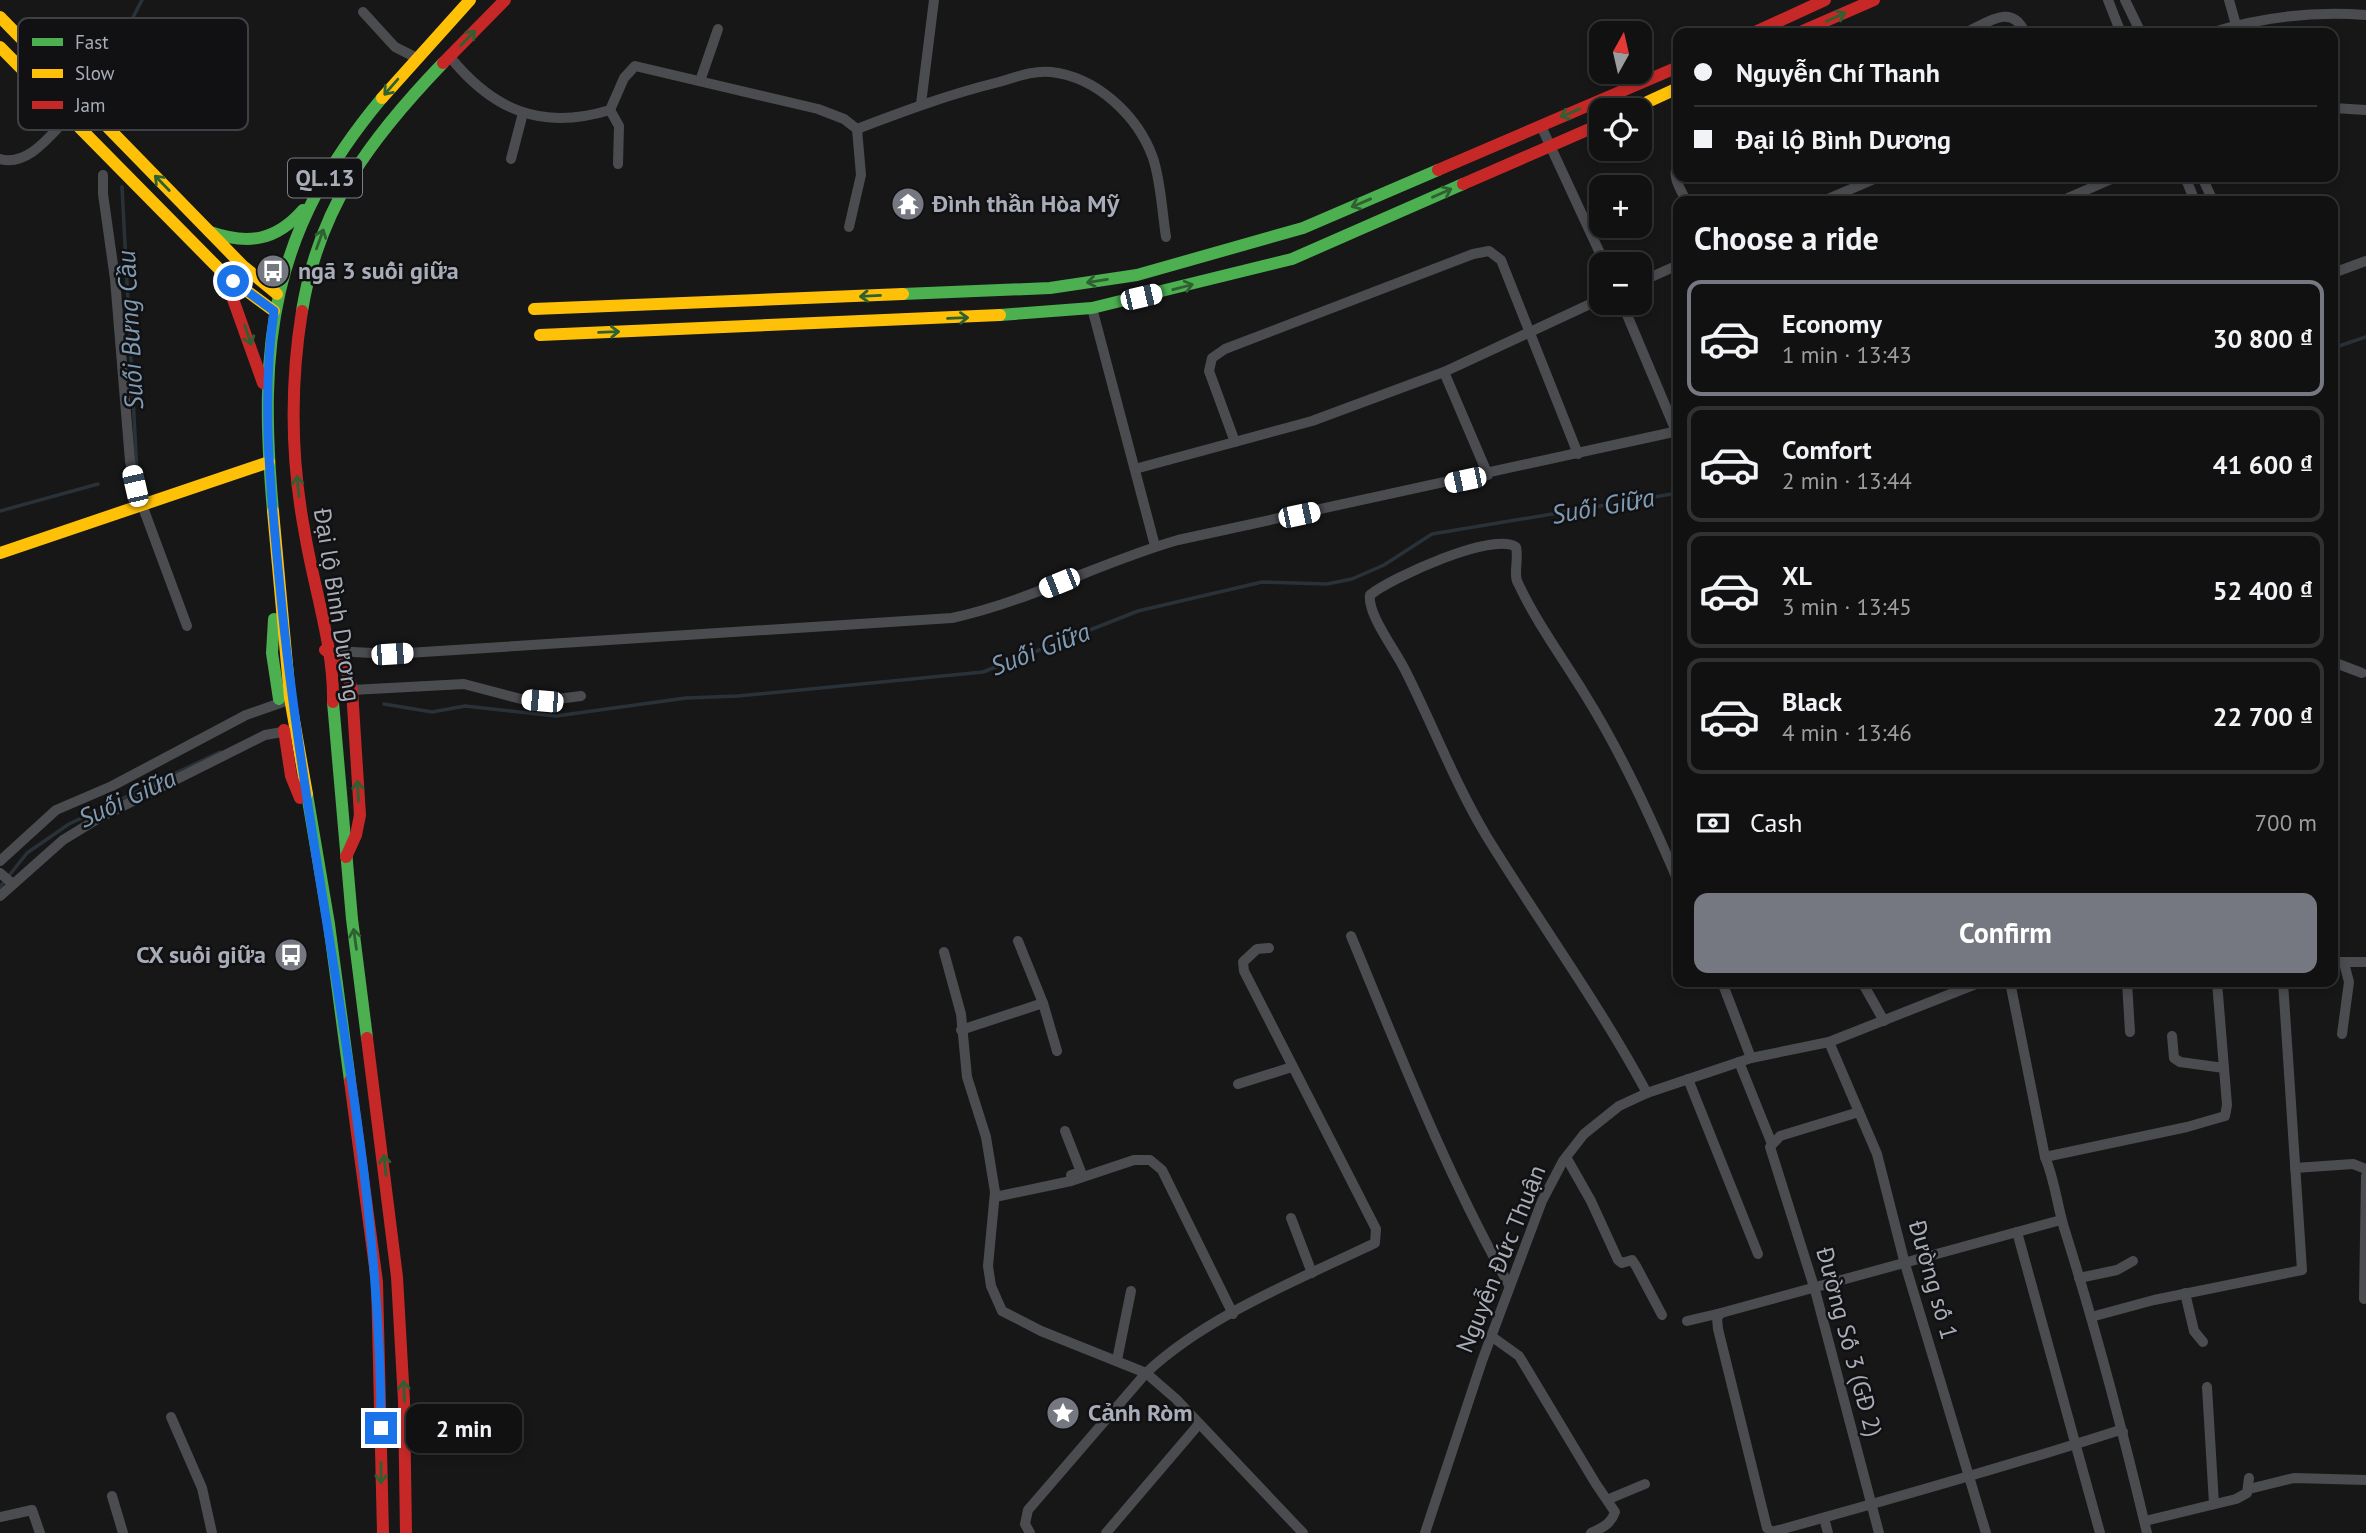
<!DOCTYPE html>
<meta charset="utf-8">
<style>
body{margin:0;font-family:"PT Sans",sans-serif;background:#1e1f1f;color:#f1f3f6;height:100vh;display:flex;flex-direction:column;font-size:26px;white-space:nowrap}
*{box-sizing:border-box;margin:0}
p{font-size:23px;color:#9c9d9f}
.icon{flex:none;width:38px;height:38px;fill:none;stroke:currentColor;stroke-width:2;stroke-linecap:round;stroke-linejoin:round}
.map{position:relative;flex:1;overflow:hidden}
.sheet{position:absolute;left:1673px;top:196px;width:665px;height:791px;display:flex;flex-direction:column;background:#111;border-radius:14px;box-shadow:0 4px 10px #0003,0 0 0 2px #303131}
.sheet>*{flex:none}
.hud{position:absolute;left:1673px;top:28px;width:665px;height:154px;border-radius:14px;box-shadow:0 4px 10px #0003,0 0 0 2px #303131;display:grid;align-content:center;height:154px;padding:0 21px;background:#111}
.needle{width:46px;rotate:8deg}
.tools{position:absolute;left:1589px;top:21px;display:grid;gap:14px}
.tools a{display:grid;place-items:center;width:63px;height:63px;border-radius:14px;background:#111;box-shadow:0 4px 10px #0003,0 0 0 2px #303131;font-size:35px}
.end{position:absolute;width:32px;height:32px;margin:-16px;border:9px solid #1a73e8;background:#fff;box-shadow:0 0 0 4px #fff}
.from{border-radius:50%}
.bubble{position:absolute;height:49px;border-radius:14px;background:#111;box-shadow:0 4px 10px #0003,0 0 0 2px #303131;font-size:23px;font-weight:700;line-height:49px;text-align:center}
.car{position:absolute;width:21px;height:42px;margin:-21px -10px;border-radius:9px;box-shadow:0 0 5px 2px #0007;background:linear-gradient(#fff 24%,#345 0 40%,#fff 0 76%,#345 0 86%,#fff 0)}
.hud b{display:flex;align-items:center;gap:24px;height:66px;font-size:26px}
.hud b+b{border-top:2px solid #303131}
.hud i{width:18px;height:18px;background:#f1f3f6}
ul{padding:0;list-style:none}
li{display:flex;align-items:center;gap:21px;height:116px;margin:0 14px 10px;padding:0 7px;border:4px solid #303131;border-radius:14px}
li div{flex:1}
li b{display:block;font-size:26px}
li em{font-style:normal;font-weight:700}
li.on{border-color:#757880}
li>.icon{width:63px;height:63px;stroke-width:1.5}
h2{padding:0 21px;font-size:32px;line-height:84px}
.pay{display:flex;align-items:center;gap:18px;height:77px;padding:0 21px;font-size:26px}
.pay p{margin-inline-start:auto}
.primary-button{display:flex;gap:14px;margin-top:auto;padding:14px 21px}
.primary-button a{flex:1;height:80px;border-radius:14px;background:#757880;color:#fff;font-size:28px;font-weight:700;line-height:80px;text-align:center}
.map>svg:first-child{display:block}
.lines{fill:none;stroke-linecap:round;stroke-linejoin:round}
.stream{stroke:#2a3239;stroke-width:3.5}
.street{stroke:#4b4c50;stroke-width:10}
.fast{stroke:#4caf50;stroke-width:12}
.slow{stroke:#ffc107;stroke-width:12}
.jam{stroke:#c62828;stroke-width:12}
.oneway{stroke:#2e6032}
.route{stroke:#1a73e8;stroke-width:9}
.labels{text-anchor:middle;stroke-width:5;stroke-linejoin:round;paint-order:stroke}
.shield{fill:#111113;stroke:#7b7e86;stroke-width:2}
.shield-label{font-size:23px;font-weight:bold;fill:#a8adb8}
.poi-label{font-size:24px;font-weight:bold;fill:#a8adb8;stroke:#111113;text-anchor:start}
.street-label{font-size:24px;fill:#a8adb8;stroke:#111113}
.water-label{font-size:26px;font-style:italic;fill:#7f9bb3;stroke:#111113}
.key{fill:#111113;stroke:#3e4045;stroke-width:2}
.key-label{font-size:19px;fill:#a8adb8}
</style>
<div class="map">
<svg width="2366" height="1533" viewBox="0 0 2366 1533">
<rect width="100%" height="100%" fill="#171717"/>
<g class="lines">
<g class="stream">
<polyline points="121,124 136,46 130,23 142,0"/>
<polyline points="122,187 137,473"/>
<polyline points="2333,348 2366,337"/>
<polyline points="0,511 98,484"/>
<polyline points="384,704 432,712 465,706 556,716 686,698 738,696 983,672 1138,611 1262,582 1327,584 1352,579 1384,565 1432,534 1678,493"/>
<polyline points="0,887 27,853 69,824 220,752"/>
</g>
<g class="street">
<polyline points="2108,0 2121,33"/>
<polyline points="2125,0 2141,33"/>
<polyline points="2229,0 2236,25"/>
<polyline points="363,12 395,47 417,58"/>
<path d="M1965 33C1987 23 2012 2 2025 33"/>
<path d="M2210 33C2261 17 2313 11 2366 15"/>
<path d="M450 57C493 110 541 131 610 110L624 78 635 66 818 109 844 119 857 129 861 175 849 227"/>
<polyline points="700,81 718,29"/>
<polyline points="921,104 934,0"/>
<polyline points="2333,108 2366,110"/>
<polyline points="610,110 619,126 618,164"/>
<polyline points="1541,126 1605,264"/>
<path d="M857 129C904 111 950 94 999 82 1016 77 1034 70 1051 72 1097 77 1138 116 1153 158 1161 182 1162 212 1166 237"/>
<path d="M0 159C29 167 52 133 70 115"/>
<polyline points="511,159 523,113"/>
<path d="M1678 164C1671 177 1681 189 1686 201"/>
<polyline points="103,175 103,194 115,279 130,461 135,486 187,626"/>
<polyline points="2185,177 2195,201"/>
<polyline points="2202,177 2213,201"/>
<polyline points="1823,201 1879,177"/>
<polyline points="2061,201 2116,177"/>
<polyline points="2333,273 2366,261"/>
<polyline points="1640,282 1678,265"/>
<polyline points="1622,303 1676,431"/>
<polyline points="1092,308 1155,546"/>
<polyline points="1444,372 1488,475"/>
<polyline points="1235,442 1209,371 1212,358 1225,349 1473,254 1489,251 1501,260 1578,454"/>
<polyline points="1135,469 1312,421 1444,372 1601,299"/>
<path d="M333 651 392 654 952 618C1030 601 1101 562 1178 540L1678 431"/>
<polyline points="2333,662 2362,673"/>
<polyline points="352,690 464,684 521,699 542,701 581,696"/>
<polyline points="0,861 56,810 112,786 246,715 283,702"/>
<polyline points="0,873 13,884"/>
<polyline points="0,896 63,840 99,818 265,735 288,731"/>
<path d="M1351 936C1400 1054 1446 1173 1509 1285"/>
<polyline points="1018,941 1043,1003"/>
<polyline points="944,952 961,1014 967,1077 986,1137 995,1192 988,1266 991,1286 1002,1311 1041,1331 1146,1373 1176,1399 1303,1533"/>
<polyline points="2333,962 2366,962"/>
<polyline points="1722,982 1751,1058"/>
<polyline points="1862,982 1884,1021"/>
<polyline points="2010,982 2045,1157 2187,1127 2225,1116 2227,1105 2217,982"/>
<polyline points="2127,982 2130,1032"/>
<polyline points="961,1030 1043,1003 1057,1051"/>
<polyline points="2342,1034 2349,982 2344,963"/>
<polyline points="2172,1036 2174,1058 2180,1062 2224,1068"/>
<polyline points="1829,1042 1877,1154 1905,1264 1986,1533"/>
<polyline points="1739,1062 1772,1144"/>
<polyline points="1688,1079 1758,1254"/>
<polyline points="1238,1084 1292,1067"/>
<path d="M1647 1093C1599 1004 1540 923 1487 837 1455 784 1433 725 1405 670 1396 651 1367 614 1370 595 1391 578 1493 531 1516 547 1519 558 1513 575 1518 583 1536 622 1562 657 1584 693 1621 752 1651 818 1678 881"/>
<polyline points="1859,1112 1780,1136 1770,1147 1815,1290 1879,1533"/>
<polyline points="1065,1131 1081,1172 1071,1175"/>
<polyline points="1566,1157 1591,1201 1618,1260 1622,1263 1632,1260 1636,1266 1662,1315"/>
<path d="M2045 1157C2056 1183 2057 1208 2066 1234 2097 1333 2123 1432 2147 1533"/>
<polyline points="2295,1168 2353,1164 2366,1169"/>
<polyline points="995,1197 1071,1181 1134,1160 1150,1160 1162,1170 1233,1314"/>
<polyline points="1291,1218 1312,1273"/>
<path d="M2061 1220 1721 1313 1717 1318 1718 1329 1767 1528 1772 1532C1888 1500 2002 1468 2117 1431L2123 1432"/>
<polyline points="2017,1232 2100,1533"/>
<polyline points="2079,1278 2117,1270 2133,1261"/>
<polyline points="2185,1293 2194,1331 2203,1342"/>
<polyline points="2364,1299 2366,1176"/>
<polyline points="2091,1317 2154,1300 2302,1270 2283,982"/>
<polyline points="1687,1321 1721,1313"/>
<path d="M1491 1336 1519 1356 1596 1484 1615 1512C1611 1524 1602 1528 1591 1533"/>
<polyline points="1117,1360 1131,1291"/>
<polyline points="2207,1387 2214,1504"/>
<polyline points="171,1417 202,1488 212,1533"/>
<polyline points="2249,1489 2294,1478 2366,1480"/>
<polyline points="112,1496 123,1533"/>
<polyline points="1609,1499 1645,1484"/>
<polyline points="0,1517 32,1510 40,1533"/>
<polyline points="1824,1518 1828,1533"/>
<polyline points="2145,1521 2236,1499 2247,1493 2249,1478"/>
<path d="M1030 1533 1025 1524 1028 1510 1146 1373C1206 1316 1300 1279 1375 1243L1376 1229 1244 971 1243 962 1257 949 1269 948"/>
<polyline points="1106,1533 1199,1424"/>
<polyline points="1425,1533 1482,1361 1542,1201 1563,1161 1584,1134 1619,1106 1647,1093 1751,1058 1829,1042 1981,982"/>
</g>
<g class="fast">
<path d="M210 232C248 245 276 241 303 210"/>
<polyline points="903,294 1050,288 1137,275 1303,228 1438,170"/>
<path d="M302 311C319 206 371 138 443 63"/>
<polyline points="1000,315 1092,308 1292,259 1463,184"/>
<path d="M273 511C258 342 270 232 382 98"/>
<polyline points="274,619 272,653 279,699"/>
<polyline points="333,702 352,919 367,1038"/>
<polyline points="307,794 329,924 350,1081"/>
</g>
<g class="slow">
<polyline points="0,17 242,265 277,294"/>
<polyline points="0,47 224,274 274,311"/>
<polyline points="382,98 470,0"/>
<polyline points="1630,110 1678,88"/>
<polyline points="534,309 903,294"/>
<polyline points="540,335 1000,315"/>
<polyline points="273,511 290,698 307,794"/>
<polyline points="0,553 269,462"/>
</g>
<g class="jam">
<polyline points="1753,33 1825,0"/>
<polyline points="1798,33 1874,0"/>
<polyline points="443,63 505,0"/>
<polyline points="1438,170 1678,67"/>
<polyline points="1463,184 1601,124"/>
<polyline points="224,274 263,383"/>
<path d="M302 311C290 385 291 461 305 534 314 589 334 646 333 702"/>
<polyline points="325,650 344,662 352,690 360,815 356,835 346,857"/>
<polyline points="284,730 291,776 300,798"/>
<polyline points="367,1038 397,1277 404,1401 406,1533"/>
<polyline points="350,1081 377,1282 383,1533"/>
</g>
</g>
<defs><path id="oneway-shaft" d="M-6 0H5M1.5-3L5.5 0L1.5 3" fill="none" stroke-width="1.6" stroke-linecap="round" stroke-linejoin="round" transform="scale(1.75)"/></defs>
<g class="oneway">
<use href="#oneway-shaft" transform="translate(1836 17) rotate(-24)"/>
<use href="#oneway-shaft" transform="translate(468 38) rotate(-46)"/>
<use href="#oneway-shaft" transform="translate(391 87) rotate(131)"/>
<use href="#oneway-shaft" transform="translate(1570 113) rotate(157)"/>
<use href="#oneway-shaft" transform="translate(162 183) rotate(-134)"/>
<use href="#oneway-shaft" transform="translate(1442 193) rotate(-24)"/>
<use href="#oneway-shaft" transform="translate(1361 203) rotate(157)"/>
<use href="#oneway-shaft" transform="translate(320 239) rotate(-70)"/>
<use href="#oneway-shaft" transform="translate(1097 281) rotate(171)"/>
<use href="#oneway-shaft" transform="translate(1183 287) rotate(-15)"/>
<use href="#oneway-shaft" transform="translate(870 296) rotate(177)"/>
<use href="#oneway-shaft" transform="translate(958 318) rotate(-2)"/>
<use href="#oneway-shaft" transform="translate(609 332) rotate(-2)"/>
<use href="#oneway-shaft" transform="translate(248 335) rotate(71)"/>
<use href="#oneway-shaft" transform="translate(298 486) rotate(-96)"/>
<use href="#oneway-shaft" transform="translate(358 791) rotate(-93)"/>
<use href="#oneway-shaft" transform="translate(355 939) rotate(-98)"/>
<use href="#oneway-shaft" transform="translate(385 1165) rotate(-96)"/>
<use href="#oneway-shaft" transform="translate(404 1391) rotate(-93)"/>
<use href="#oneway-shaft" transform="translate(381 1473) rotate(90)"/>
</g>
<g class="lines">
<path class="route" d="M233 281 274 311C260 406 272 503 281 598 308 875 381 1148 381 1428"/>
</g>
<defs>
<symbol id="temple-disc" viewBox="-11 -11 22 22"><circle r="9.5" fill="#757880" stroke="#111113"/><path d="M0-6L5-2H3V0L6.5 2.5H4V6H1.5V3h-3V6H-4V2.5H-6.5L-3 0V-2H-5Z" fill="#fff"/></symbol>
<symbol id="bus-disc" viewBox="-11 -11 22 22"><circle r="9.5" fill="#757880" stroke="#111113"/><path d="M-5-6H5V4H4V6H2V4H-2V6H-4V4H-5ZM-3.5-4V0h7V-4ZM-3.5 1.2v1.5H-2V1.2ZM2 1.2v1.5H3.5V1.2Z" fill="#fff"/></symbol>
<symbol id="sight-disc" viewBox="-11 -11 22 22"><circle r="9.5" fill="#757880" stroke="#111113"/><path d="M0-6L1.8-2.2L6-1.7L2.9 1.2L3.7 5.4L0 3.3L-3.7 5.4L-2.9 1.2L-6-1.7L-1.8-2.2Z" fill="#fff"/></symbol>
</defs>
<g fill-rule="evenodd">
<use href="#temple-disc" x="889" y="185" width="38" height="38"/>
<use href="#bus-disc" x="254" y="252" width="38" height="38"/>
<use href="#bus-disc" x="272" y="936" width="38" height="38"/>
<use href="#sight-disc" x="1044" y="1394" width="38" height="38"/>
</g>
<g class="labels">
<rect class="shield" x="288" y="158.5" width="74" height="39" rx="5"/>
<g class="shield-label">
<text x="325" y="186">QL.13</text>
</g>
<g class="poi-label">
<text x="932" y="212">Đình thần Hòa Mỹ</text>
<text x="298" y="279">ngã 3 suối giữa</text>
<text x="266" y="963" text-anchor="end">CX suối giữa</text>
<text x="1088" y="1421">Cảnh Ròm</text>
</g>
<g class="street-label">
<text transform="translate(337 605) rotate(81)" y="8">Đại lộ Bình Dương</text>
<text transform="translate(1501 1259) rotate(-68)" y="8">Nguyễn Đức Thuận</text>
<text transform="translate(1933 1280) rotate(74)" y="8">Đường số 1</text>
<text transform="translate(1849 1342) rotate(75)" y="8">Đường Số 3 (GĐ 2)</text>
</g>
<g class="water-label">
<text transform="translate(130 330) rotate(-93)" y="9">Suối Bưng Cầu</text>
<text transform="translate(1603 506) rotate(-10)" y="9">Suối Giữa</text>
<text transform="translate(1040 649) rotate(-21)" y="9">Suối Giữa</text>
<text transform="translate(127 798) rotate(-25)" y="9">Suối Giữa</text>
</g>
</g>
<rect x="18" y="18" width="230" height="112" rx="10" class="key"/>
<rect x="32" y="38" width="31" height="8" fill="#4caf50"/>
<rect x="32" y="69" width="31" height="9" fill="#ffc107"/>
<rect x="32" y="101" width="31" height="8" fill="#c62828"/>
<g class="key-label">
<text x="75" y="49">Fast</text>
<text x="75" y="80">Slow</text>
<text x="75" y="112">Jam</text>
</g>
</svg>
<div class="tools">
<a><svg class="needle" viewBox="-14 -14 28 28"><path d="M0-13l5 13h-10z" fill="#e53935"/><path d="M0 13l5-13h-10z" fill="#9c9d9f"/></svg></a>
<a><svg class="icon" aria-label="locate" viewBox="0 0 24 24"><circle cx="12" cy="12" r="6"/><path d="M12 2v4M12 18v4M2 12h4M18 12h4"/></svg></a>
<a>+</a>
<a>−</a>
</div>
<i class="end from" style="left:233px;top:281px"></i>
<i class="end" style="left:381px;top:1428px"></i>
<div class="bubble" style="left:406px;top:1404px;width:116px">2 min</div>
<i class="car" style="left:1141px;top:297px;rotate:77deg"></i>
<i class="car" style="left:1465px;top:480px;rotate:258deg"></i>
<i class="car" style="left:135px;top:486px;rotate:347deg"></i>
<i class="car" style="left:1299px;top:515px;rotate:78deg"></i>
<i class="car" style="left:1059px;top:583px;rotate:248deg"></i>
<i class="car" style="left:392px;top:654px;rotate:86deg"></i>
<i class="car" style="left:542px;top:701px;rotate:275deg"></i>
<div class="hud">
<b><i class="from"></i>Nguyễn Chí Thanh</b>
<b><i></i>Đại lộ Bình Dương</b>
</div>
<section class="sheet">
<h2>Choose a ride</h2>
<ul>
<li class="on"><svg class="icon" aria-label="car" viewBox="0 0 24 24"><path d="M5 17H2v-5l4-1 3-4h7l3 4 3 1v5h-3M9 17h6M6 11h13"/><circle cx="7" cy="17" r="2"/><circle cx="17" cy="17" r="2"/></svg><div><b>Economy</b><p>1 min · 13:43</p></div><em>30 800 ₫</em></li>
<li><svg class="icon" aria-label="car" viewBox="0 0 24 24"><path d="M5 17H2v-5l4-1 3-4h7l3 4 3 1v5h-3M9 17h6M6 11h13"/><circle cx="7" cy="17" r="2"/><circle cx="17" cy="17" r="2"/></svg><div><b>Comfort</b><p>2 min · 13:44</p></div><em>41 600 ₫</em></li>
<li><svg class="icon" aria-label="car" viewBox="0 0 24 24"><path d="M5 17H2v-5l4-1 3-4h7l3 4 3 1v5h-3M9 17h6M6 11h13"/><circle cx="7" cy="17" r="2"/><circle cx="17" cy="17" r="2"/></svg><div><b>XL</b><p>3 min · 13:45</p></div><em>52 400 ₫</em></li>
<li><svg class="icon" aria-label="car" viewBox="0 0 24 24"><path d="M5 17H2v-5l4-1 3-4h7l3 4 3 1v5h-3M9 17h6M6 11h13"/><circle cx="7" cy="17" r="2"/><circle cx="17" cy="17" r="2"/></svg><div><b>Black</b><p>4 min · 13:46</p></div><em>22 700 ₫</em></li>
</ul>
<div class="pay"><svg class="icon" aria-label="cash" viewBox="0 0 24 24"><path d="M3 7h18v10H3z"/><circle cx="12" cy="12" r="2"/></svg>Cash<p>700 m</p></div>
<div class="primary-button"><a>Confirm</a></div>
</section>
</div>
